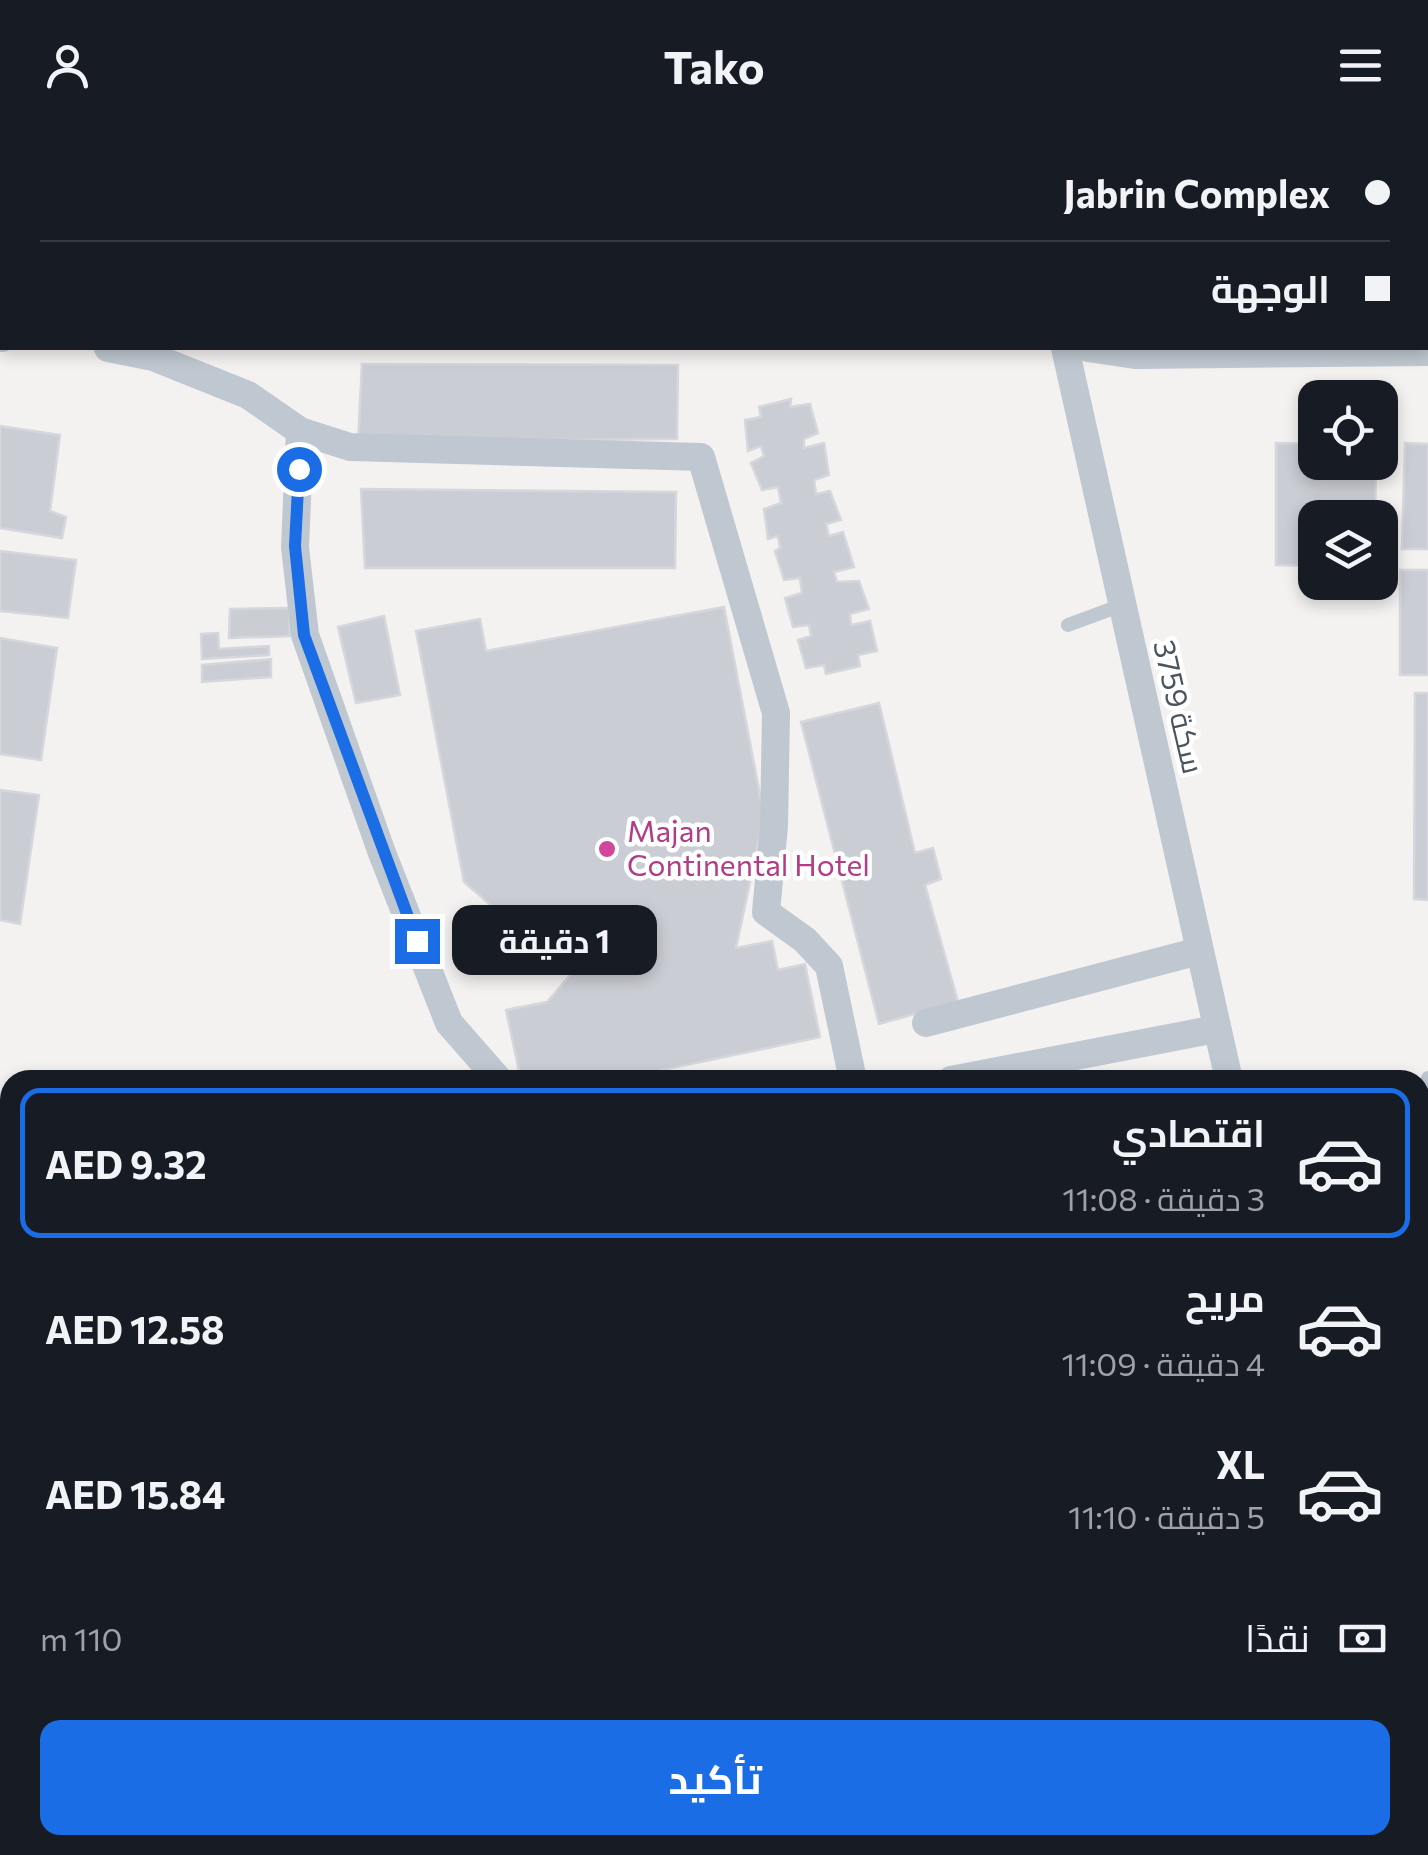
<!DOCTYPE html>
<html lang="ar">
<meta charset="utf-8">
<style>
body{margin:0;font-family:Commissioner,Cairo,sans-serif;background:#20242c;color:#f1f3f6;direction:rtl;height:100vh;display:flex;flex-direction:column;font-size:38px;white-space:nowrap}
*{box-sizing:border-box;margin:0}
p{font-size:32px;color:#9ea1a6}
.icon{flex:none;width:55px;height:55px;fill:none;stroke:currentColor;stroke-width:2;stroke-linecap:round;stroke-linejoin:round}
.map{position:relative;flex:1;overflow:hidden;direction:ltr}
.sheet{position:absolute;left:0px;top:940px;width:1430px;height:785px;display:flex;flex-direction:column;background:#171b24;border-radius:30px 30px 0 0;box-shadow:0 5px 15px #0003;direction:rtl}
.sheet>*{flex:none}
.guide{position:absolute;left:0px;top:0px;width:1430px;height:220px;box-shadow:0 5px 15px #0003;direction:rtl;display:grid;align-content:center;height:220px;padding:0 40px;background:#171b24}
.buttons{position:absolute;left:1298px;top:250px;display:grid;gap:20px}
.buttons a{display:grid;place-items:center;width:100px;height:100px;border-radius:20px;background:#171b24;box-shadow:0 5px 15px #0003;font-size:50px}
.end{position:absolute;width:45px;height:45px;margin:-22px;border:12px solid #1a6de5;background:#fff;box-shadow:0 0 0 5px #fff}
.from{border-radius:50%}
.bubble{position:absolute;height:70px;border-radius:20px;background:#171b24;box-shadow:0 5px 15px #0003;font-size:32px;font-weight:700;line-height:70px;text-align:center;direction:rtl}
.guide b{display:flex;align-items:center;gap:35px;height:95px;font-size:38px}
.guide b+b{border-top:2px solid #363941}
.guide i{width:25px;height:25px;background:#f1f3f6}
ul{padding:18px 0 0;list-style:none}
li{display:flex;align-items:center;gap:30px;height:150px;margin:0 20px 15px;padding:0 20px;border:5px solid transparent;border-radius:20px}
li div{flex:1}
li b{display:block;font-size:38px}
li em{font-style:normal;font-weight:700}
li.active{border-color:#1a6de5}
li>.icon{width:90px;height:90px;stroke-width:1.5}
.pay{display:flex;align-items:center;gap:25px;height:110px;padding:0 40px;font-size:38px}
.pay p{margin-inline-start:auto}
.primary-button{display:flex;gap:20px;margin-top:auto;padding:20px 40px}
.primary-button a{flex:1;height:115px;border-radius:20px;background:#1a6de5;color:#fff;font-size:40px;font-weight:700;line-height:115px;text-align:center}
header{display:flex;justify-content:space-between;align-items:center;height:130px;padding:0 40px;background:#171b24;font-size:45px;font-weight:700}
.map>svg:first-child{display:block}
.building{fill:#cbcdd4;stroke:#d5d7dd;stroke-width:2.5}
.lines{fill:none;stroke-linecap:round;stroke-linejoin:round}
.lane{stroke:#bfc8d0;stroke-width:14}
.street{stroke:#bfc8d0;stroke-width:28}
.primary{stroke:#b2c0cf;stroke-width:42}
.route{stroke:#1a6de5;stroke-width:12}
.hotel-dot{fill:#d1479c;stroke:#fff;stroke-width:4}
.labels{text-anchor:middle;stroke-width:9;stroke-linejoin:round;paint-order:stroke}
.street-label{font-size:30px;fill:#49545f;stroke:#fff}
.hotel-label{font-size:30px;fill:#b23c85;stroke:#fff;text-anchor:start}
</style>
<header><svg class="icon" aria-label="menu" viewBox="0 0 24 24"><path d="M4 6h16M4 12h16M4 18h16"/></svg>Tako<svg class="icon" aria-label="person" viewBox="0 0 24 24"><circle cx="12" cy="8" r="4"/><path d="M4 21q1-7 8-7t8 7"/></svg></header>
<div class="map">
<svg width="1428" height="1725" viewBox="0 0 1428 1725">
<rect width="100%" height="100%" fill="#f4f1f1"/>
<g class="building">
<polygon points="65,0 149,0 65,2"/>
<polygon points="207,0 302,0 206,2"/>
<polygon points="461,0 553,0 554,2 461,2"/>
<polygon points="591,0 649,0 669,2 590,2"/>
<rect x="1262" y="0" width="105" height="2"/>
<polygon points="362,234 678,235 677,309 358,312"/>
<polygon points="791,269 790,277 810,274 818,303 804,309 804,318 824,313 829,345 814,350 816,364 830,361 841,390 826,394 829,406 843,402 854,437 834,442 837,452 859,451 869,479 850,484 851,495 870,491 877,521 858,525 860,536 826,544 824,535 806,538 798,510 811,506 809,495 793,497 785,468 802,463 800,448 784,450 775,421 780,418 778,406 768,409 764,379 781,373 778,357 762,360 751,333 764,326 761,316 748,321 745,290 761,287 759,277"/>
<polygon points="0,296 60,305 50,381 66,387 62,408 0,398"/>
<polygon points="1276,313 1315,314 1315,332 1376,332 1375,388 1315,388 1315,436 1276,435"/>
<polygon points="1405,313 1428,314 1428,419 1402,419"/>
<polygon points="361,359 676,362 675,438 365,438"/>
<polygon points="0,421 76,430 68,488 0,481"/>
<rect x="1400" y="440" width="28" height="105"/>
<polygon points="724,477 764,686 736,818 772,811 778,840 805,834 820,907 614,950 521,950 506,880 547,872 571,844 464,752 416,501 480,489 486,521"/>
<polygon points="289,478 290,506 229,508 230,479"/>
<polygon points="384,486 400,565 356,573 338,497"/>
<polygon points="218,503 219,519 269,516 269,525 202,529 201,504"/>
<polygon points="0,508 57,518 41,630 0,624"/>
<polygon points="271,529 271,547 202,552 202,535"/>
<polygon points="1415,563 1428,563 1428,770 1414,769"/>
<polygon points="879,573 915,723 933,718 941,749 925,755 958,872 879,894 801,592"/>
<polygon points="0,660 39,665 20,794 0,790"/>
</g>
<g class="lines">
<g class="lane">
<polyline points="1068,495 1122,475"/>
<polyline points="1423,977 1428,948"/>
</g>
<g class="street">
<polyline points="1209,0 1209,2"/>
<polyline points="372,2 373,0"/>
<polyline points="764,2 764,0"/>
<polyline points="0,208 2,208"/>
<polyline points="108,218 153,227 248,265 300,301 350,317 701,327 776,583 774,696 766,782 805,810 829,836 853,950"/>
<polyline points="1065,218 1229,950"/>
<polyline points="1088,218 1135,225 1428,222"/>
<polyline points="300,301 295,417 305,505 382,723 449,893 499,950"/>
<polyline points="926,893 1199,821"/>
<polyline points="951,950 1216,899"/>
<polyline points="0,1276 10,1282"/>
<polyline points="35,1715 36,1725"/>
</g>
<g class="primary">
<polyline points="1420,985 1428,983"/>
<polyline points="1420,1023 1428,1021"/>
<polyline points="0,1174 10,1176"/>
<polyline points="0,1228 10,1230"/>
</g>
</g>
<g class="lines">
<polyline class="route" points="299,339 295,416 304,505 417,811"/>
</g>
<circle class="hotel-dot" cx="607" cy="719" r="10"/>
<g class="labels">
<g class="street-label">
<text transform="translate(1178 577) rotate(77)" y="10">سكة 3759</text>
</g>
<g class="hotel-label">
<text x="627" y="712">Majan<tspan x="627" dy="34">Continental Hotel</tspan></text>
</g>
</g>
</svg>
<div class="buttons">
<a><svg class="icon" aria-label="locate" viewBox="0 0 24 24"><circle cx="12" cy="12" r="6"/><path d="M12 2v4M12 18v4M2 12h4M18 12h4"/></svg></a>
<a><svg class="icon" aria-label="layers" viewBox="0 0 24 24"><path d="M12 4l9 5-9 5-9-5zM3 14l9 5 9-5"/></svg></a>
</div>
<i class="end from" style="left:299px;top:339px"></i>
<i class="end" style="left:417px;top:811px"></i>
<div class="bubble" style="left:452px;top:775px;width:205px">1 دقيقة</div>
<div class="guide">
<b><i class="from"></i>Jabrin Complex</b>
<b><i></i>الوجهة</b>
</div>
<section class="sheet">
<ul>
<li class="active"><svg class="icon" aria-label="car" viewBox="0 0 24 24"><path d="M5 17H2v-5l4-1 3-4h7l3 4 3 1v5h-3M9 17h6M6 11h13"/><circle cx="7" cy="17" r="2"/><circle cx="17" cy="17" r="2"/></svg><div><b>اقتصادي</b><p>3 دقيقة · 11:08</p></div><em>AED 9.32</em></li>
<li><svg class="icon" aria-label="car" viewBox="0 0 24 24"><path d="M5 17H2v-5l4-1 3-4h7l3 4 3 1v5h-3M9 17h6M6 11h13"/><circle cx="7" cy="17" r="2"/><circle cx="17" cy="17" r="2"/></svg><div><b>مريح</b><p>4 دقيقة · 11:09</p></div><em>AED 12.58</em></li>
<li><svg class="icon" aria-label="car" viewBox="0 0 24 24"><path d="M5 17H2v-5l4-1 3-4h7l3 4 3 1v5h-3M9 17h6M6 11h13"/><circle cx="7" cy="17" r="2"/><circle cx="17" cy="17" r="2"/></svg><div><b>XL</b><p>5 دقيقة · 11:10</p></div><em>AED 15.84</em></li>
</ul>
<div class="pay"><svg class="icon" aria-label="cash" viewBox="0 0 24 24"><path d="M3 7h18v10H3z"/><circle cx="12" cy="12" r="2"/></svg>نقدًا<p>110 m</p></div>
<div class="primary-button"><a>تأكيد</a></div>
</section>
</div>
